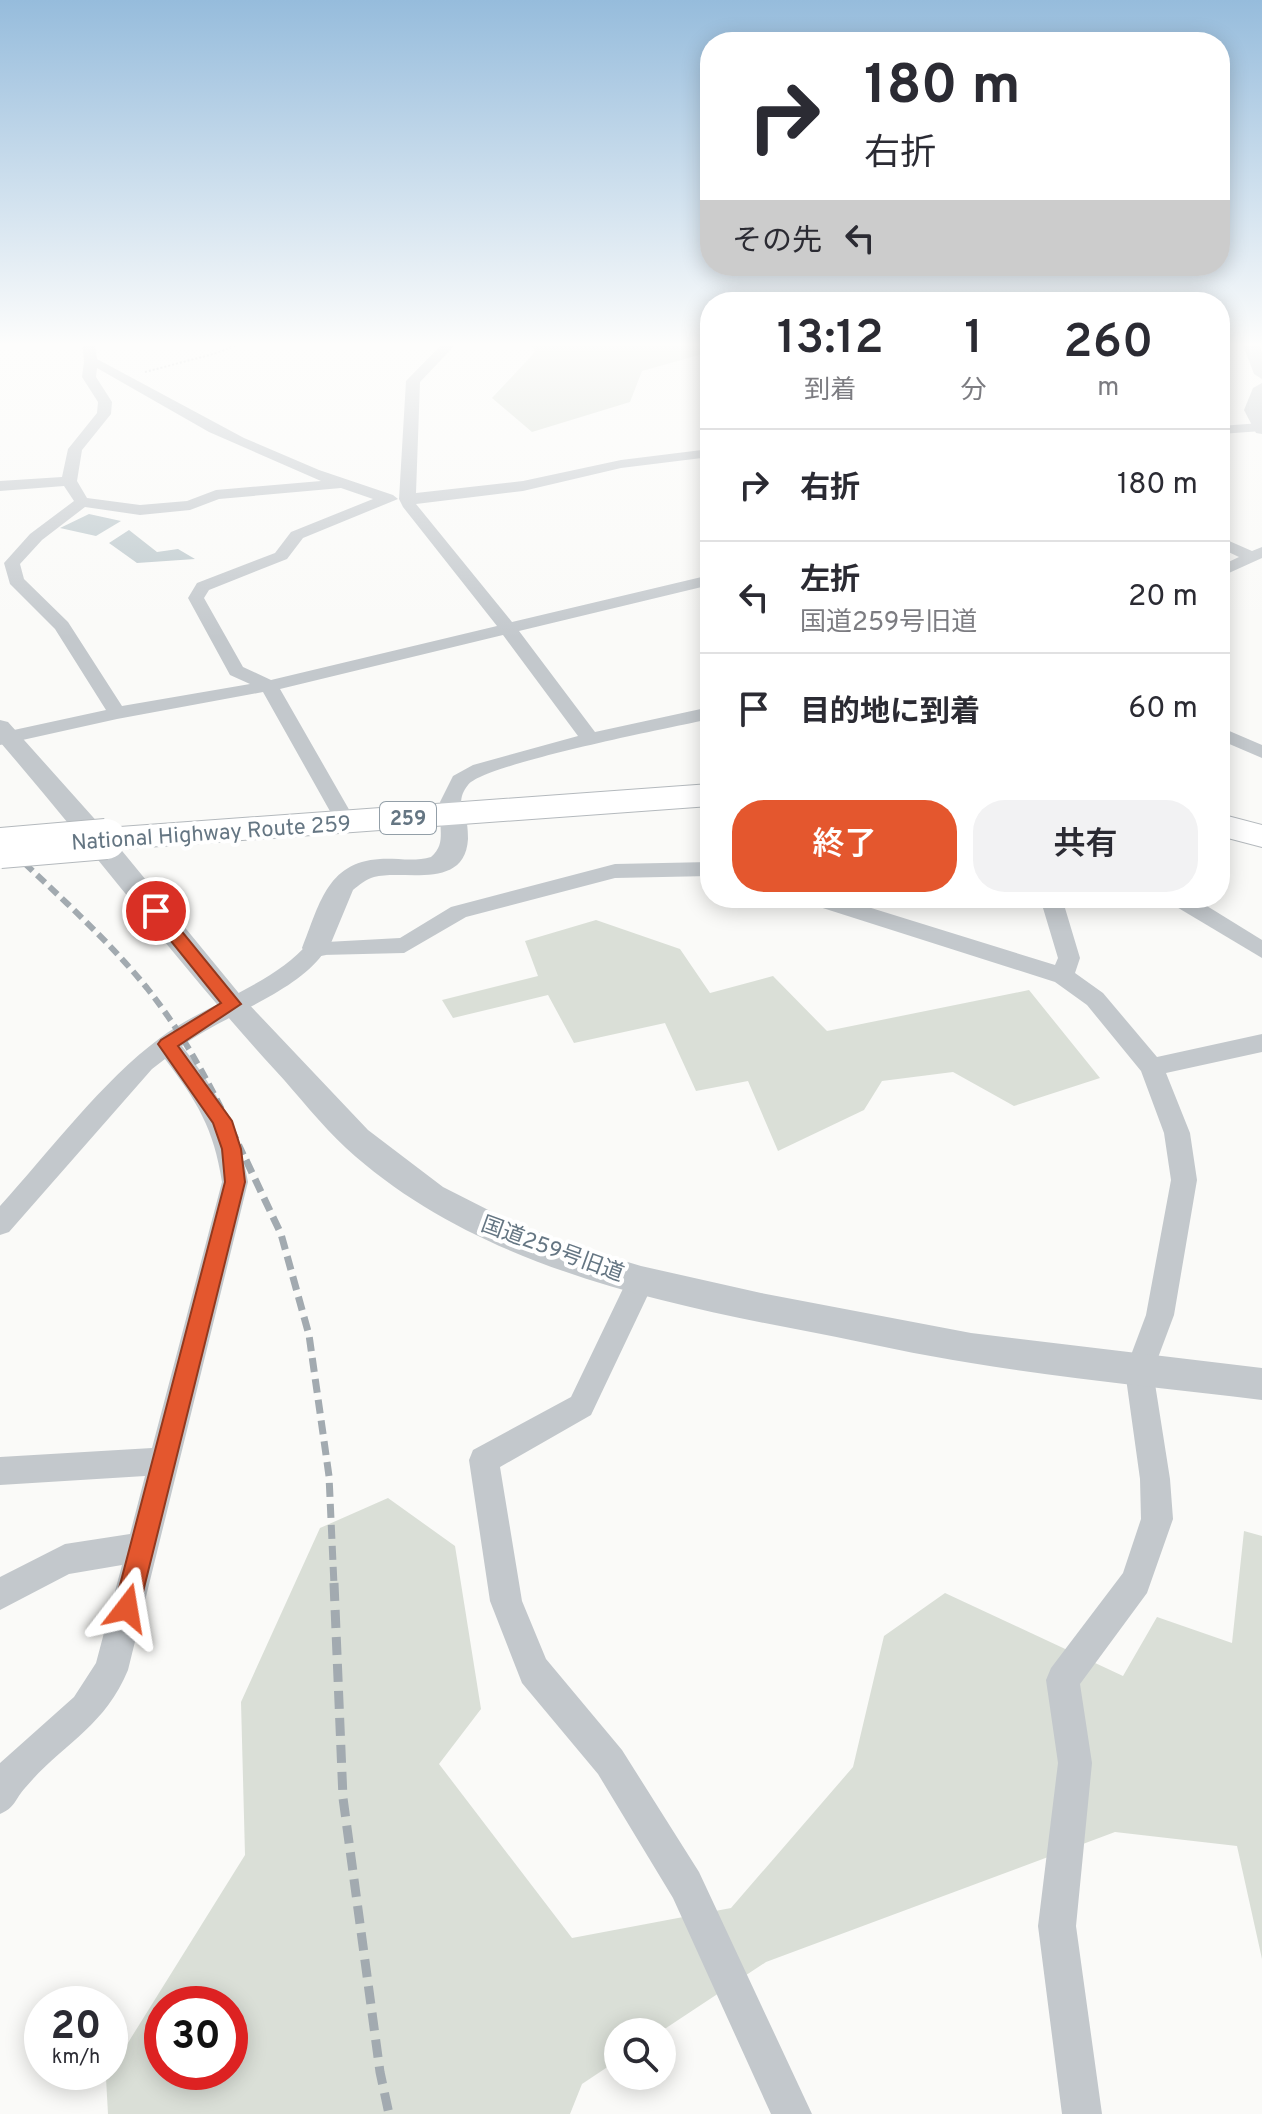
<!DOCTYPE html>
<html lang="ja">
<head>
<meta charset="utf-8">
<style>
  :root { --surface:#fff; --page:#f2f2f3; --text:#2b2b33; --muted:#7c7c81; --line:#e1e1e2; --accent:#e4572e }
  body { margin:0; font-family:Overpass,"Noto Sans JP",sans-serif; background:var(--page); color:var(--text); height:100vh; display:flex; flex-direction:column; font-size:30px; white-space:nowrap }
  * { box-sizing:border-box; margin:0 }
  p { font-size:26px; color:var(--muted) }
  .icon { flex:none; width:44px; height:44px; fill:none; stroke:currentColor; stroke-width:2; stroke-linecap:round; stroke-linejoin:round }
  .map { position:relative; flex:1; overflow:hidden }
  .drawer { position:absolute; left:700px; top:292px; width:530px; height:616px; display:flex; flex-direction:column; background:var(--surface); border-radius:32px; box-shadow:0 4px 20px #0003 }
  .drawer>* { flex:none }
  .hud { position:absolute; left:700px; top:32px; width:530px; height:244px; border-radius:32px; box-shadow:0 4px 20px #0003; background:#fff; color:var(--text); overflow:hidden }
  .buttons { position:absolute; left:604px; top:2018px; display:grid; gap:16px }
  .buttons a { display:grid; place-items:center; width:72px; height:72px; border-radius:50%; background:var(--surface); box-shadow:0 4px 20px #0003; font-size:40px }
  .speed { position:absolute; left:24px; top:1986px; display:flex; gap:16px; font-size:40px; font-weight:700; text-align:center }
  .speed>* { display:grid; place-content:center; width:104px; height:104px; border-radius:50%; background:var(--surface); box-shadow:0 4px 20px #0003; line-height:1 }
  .speed small { font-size:20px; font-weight:400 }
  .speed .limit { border:12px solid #d22; background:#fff; color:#111 }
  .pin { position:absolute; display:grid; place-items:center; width:68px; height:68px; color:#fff; margin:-34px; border:4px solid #fff; border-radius:50%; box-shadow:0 2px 8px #0007 }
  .me { position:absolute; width:88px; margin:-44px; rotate:14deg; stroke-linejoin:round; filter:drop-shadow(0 0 6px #0008) }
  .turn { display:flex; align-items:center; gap:28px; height:168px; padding:0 32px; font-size:36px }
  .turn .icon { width:104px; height:104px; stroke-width:2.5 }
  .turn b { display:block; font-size:56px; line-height:68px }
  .then { display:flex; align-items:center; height:76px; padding:0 32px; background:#0003; gap:16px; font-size:30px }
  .eta { display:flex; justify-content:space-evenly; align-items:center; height:136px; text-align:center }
  .eta b { font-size:48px; font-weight:600; line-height:56px }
  .button { display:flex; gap:16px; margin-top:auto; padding:16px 32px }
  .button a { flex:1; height:92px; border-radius:32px; background:var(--accent); color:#fff; font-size:32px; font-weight:600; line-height:92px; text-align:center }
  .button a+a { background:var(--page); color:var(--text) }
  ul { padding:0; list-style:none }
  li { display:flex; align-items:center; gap:24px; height:112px; padding:0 32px; border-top:2px solid var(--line) }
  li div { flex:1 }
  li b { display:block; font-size:30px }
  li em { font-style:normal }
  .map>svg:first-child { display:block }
  .green { fill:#dadfd7; fill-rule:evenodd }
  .water { fill:#bbc7cb }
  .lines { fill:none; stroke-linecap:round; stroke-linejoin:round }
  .trunk-casing { stroke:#b4b9bd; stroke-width:2 }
  .path { stroke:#bbbfc2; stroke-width:2; stroke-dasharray:2 2; stroke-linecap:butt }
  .minor { fill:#c3c8cc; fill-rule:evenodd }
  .tertiary { fill:#c3c8cc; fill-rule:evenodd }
  .trunk { fill:#fff; fill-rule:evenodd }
  .rail-far2 { stroke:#a2aab0; stroke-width:6; stroke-dasharray:11 6; stroke-linecap:butt }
  .rail-far1 { stroke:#a2aab0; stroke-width:7; stroke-dasharray:14 7; stroke-linecap:butt }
  .rail { stroke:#a2aab0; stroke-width:9; stroke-dasharray:18 9; stroke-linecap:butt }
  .trunk-bridge-casing { stroke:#b4b9bd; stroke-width:42; stroke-linecap:butt }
  .trunk-bridge { stroke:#fff; stroke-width:40 }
  .route { fill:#e4572e; stroke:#94391e; stroke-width:2 }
  .labels { text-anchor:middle; stroke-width:8; stroke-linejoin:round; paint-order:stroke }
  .shield { fill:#fff; stroke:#939fa8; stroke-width:2 }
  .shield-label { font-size:20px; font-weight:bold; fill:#657683 }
  .street-label { font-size:22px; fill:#657683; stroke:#fff }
</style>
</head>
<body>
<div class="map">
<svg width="1262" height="2114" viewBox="0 0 1262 2114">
  <rect width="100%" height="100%" fill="#fafaf8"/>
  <g class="green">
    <polygon points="531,342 695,342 706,353 642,371 630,402 532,432 492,398 535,352"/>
    <polygon points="596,920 680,949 710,993 773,976 827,1031 1029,990 1100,1078 1014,1106 953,1072 882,1081 864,1110 778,1151 748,1081 696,1091 665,1023 574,1043 548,995 453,1018 442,1000 538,976 525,941"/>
    <path d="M388,1498l67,48 26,163 -42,55 133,174 159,-30 122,-141 31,-131 61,-43 178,83 34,-59 75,26 12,-112 18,5v423l-25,-113 -122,-14 -349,130 -106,70h-42v28l-36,24 -12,30h-462l-2,-36 139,-223 -4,-153 79,-174zM162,2004h68v68h-68z"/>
  </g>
  <g class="water">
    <polygon points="89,514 121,521 96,536 60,528"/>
    <polygon points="129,530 157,552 178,549 195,559 137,563 109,543"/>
  </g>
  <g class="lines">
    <g class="trunk-casing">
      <g id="trunk">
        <polygon points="710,784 710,806 106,850 93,847 88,839 93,831 106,828"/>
        <polygon points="1220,814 1262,825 1262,847 1220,836"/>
      </g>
    </g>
    <polyline class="path" points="145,372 217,353 243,342"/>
    <g class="minor">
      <path d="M82,342h13l2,17 147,79 75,32 74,25 5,4 -95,39 -16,21 -78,31 -5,8 39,69 28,13 226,-54 -94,-119 -4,-8 7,-118 38,-39h14l-38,40 -4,111 107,-12 98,-21 89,-11v8l-89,11 -98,23 -107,13 96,118 198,-47v10l-191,46 76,101 115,-25v12c-36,8 -227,45 -242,66 -8,10 -8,18 -5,29l-10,6 -7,-2 -6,-16 13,-26 20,-11 105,-29 -75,-101 -223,54 71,124 2,10 -10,6 -10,-6 -2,-10 -68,-121 -146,27 -117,26v-12l106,-23 -51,-81 -45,-45 -6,-21 26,-29 44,-33 -10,-15 -64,5v-10l62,-4 6,-28 29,-36 1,-11 -16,-25 2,-16zM97,368l112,64 112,49 -105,9 -29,11 -47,4 -53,-7 -10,-17 5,-31 29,-36 1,-12 -16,-25zM341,488l32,11 -82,33 -16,21 -78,30 -9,15 42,77 20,9 -128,22 -54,-84 -44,-43 -4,-15 22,-24 43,-33 55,8 50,-5 29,-11z"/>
      <polygon points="1261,423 1262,431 1220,434 1220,426"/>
      <polygon points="1220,537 1252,551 1262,547 1262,558 1220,577 1220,566 1239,557 1220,548"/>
      <polygon points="1220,727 1262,745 1262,758 1220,740"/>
      <path d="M710,862v14l-95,2 -149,39 -62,36 -82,2c-29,39 -100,61 -140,91 33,43 57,81 66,136l-120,488c-24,58 -66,74 -103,118 -10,11 -10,20 -25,26v-51l74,-66 22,-34 26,-98 -53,9 -69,36v-33l65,-33 65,-10 15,-58 -145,9v-28l152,-9 70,-266c-8,-53 -25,-81 -57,-123l-13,10 -143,163 -9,3v-29c49,-54 102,-125 160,-168 42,-32 116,-55 148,-95l92,-5 51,-31 164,-43z"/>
      <polygon points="804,898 839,898 1055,965 1058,958 1040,898 1062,898 1080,958 1075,973 1103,993 1157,1057 1262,1034 1262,1052 1166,1073 1190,1133 1197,1180 1174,1315 1153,1371 1170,1479 1173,1519 1147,1593 1080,1684 1092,1763 1076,1926 1102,2114 1062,2114 1038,1926 1058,1763 1046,1680 1051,1668 1123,1573 1141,1519 1140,1479 1125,1371 1146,1315 1171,1180 1164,1133 1141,1071 1087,1005 1055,982 807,903"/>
      <polygon points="1167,898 1194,898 1262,940 1262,958 1170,903"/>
      <polygon points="641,1269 651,1272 655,1280 591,1415 500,1467 522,1601 546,1659 622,1750 699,1872 812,2114 771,2114 673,1898 598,1774 522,1683 490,1601 469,1460 473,1450 571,1397 631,1272"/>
    </g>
    <g class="tertiary">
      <polygon points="1242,342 1258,342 1262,352 1262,379 1254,374"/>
      <polygon points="1262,383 1262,434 1256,433 1244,410 1253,388"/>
      <path d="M0,720l8,2 101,113 133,162 126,133 75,57 67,34 61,24 70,21 120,27 210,40 291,35v32c-97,-12 -195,-21 -291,-37 -52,-8 -104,-20 -155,-30 -164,-31 -343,-69 -470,-185 -25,-23 -47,-52 -71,-78 -96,-105 -182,-220 -275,-328z"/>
      <path d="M453,806l9,2c5,8 6,21 6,31 -3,52 -65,30 -94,38 -8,2 -15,8 -21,13l-27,65 -10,2 -10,-2 -4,-7c17,-41 24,-86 78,-89 17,-1 35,3 51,-2 18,-15 4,-32 13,-49z"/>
    </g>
    <use href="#trunk" class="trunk"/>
    <path class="rail-far2" d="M0,840c50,48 103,94 147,148 42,53 72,113 100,174"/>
    <polyline class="rail-far1" points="246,1160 281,1234 309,1335 329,1476 334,1585"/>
    <polyline class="rail" points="334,1583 343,1798 380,2072 389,2114"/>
    <g class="trunk-bridge-casing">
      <polyline id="trunk-bridge" points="0,848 106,839"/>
    </g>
    <use href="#trunk-bridge" class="trunk-bridge"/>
  </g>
  <linearGradient id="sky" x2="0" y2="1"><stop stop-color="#96bcdc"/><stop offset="0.54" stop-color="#fdfdfc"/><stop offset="1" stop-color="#fdfdfc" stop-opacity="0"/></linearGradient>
  <rect width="1262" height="638" fill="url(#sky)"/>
  <polygon class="route" points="156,905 162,907 241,1004 178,1046 232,1121 241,1149 245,1182 139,1608 135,1617 127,1620 118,1617 114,1608 225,1182 222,1149 213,1123 158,1044 161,1040 221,1003 150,915 148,911"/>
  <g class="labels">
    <rect class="shield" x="380" y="802" width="56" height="32" rx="6"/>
    <g class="shield-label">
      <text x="408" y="825">259</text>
    </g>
    <g class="street-label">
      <text transform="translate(211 832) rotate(-4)" y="8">National Highway Route 259</text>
      <text transform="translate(553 1248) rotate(20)" y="8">国道259号旧道</text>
    </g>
  </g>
</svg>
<div class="buttons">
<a><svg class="icon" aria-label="search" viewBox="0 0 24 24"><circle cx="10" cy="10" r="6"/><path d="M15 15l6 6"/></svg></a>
</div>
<div class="speed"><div>20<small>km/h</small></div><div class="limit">30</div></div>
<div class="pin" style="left:156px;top:911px;background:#d93025"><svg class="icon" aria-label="arrive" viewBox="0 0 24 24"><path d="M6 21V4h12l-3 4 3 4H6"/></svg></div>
<svg class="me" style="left:127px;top:1608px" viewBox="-20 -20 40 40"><path d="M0-17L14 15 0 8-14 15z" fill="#e4572e" stroke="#fff" stroke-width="4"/></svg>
<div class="hud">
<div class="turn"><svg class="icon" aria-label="right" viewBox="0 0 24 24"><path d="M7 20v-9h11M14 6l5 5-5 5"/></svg><div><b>180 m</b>右折</div></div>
<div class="then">その先<svg class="icon" aria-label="left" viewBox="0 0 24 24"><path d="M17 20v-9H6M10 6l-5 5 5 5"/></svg></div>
</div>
<section class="drawer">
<div class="eta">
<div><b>13:12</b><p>到着</p></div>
<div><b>1</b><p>分</p></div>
<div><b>260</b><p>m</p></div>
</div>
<ul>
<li><svg class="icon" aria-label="right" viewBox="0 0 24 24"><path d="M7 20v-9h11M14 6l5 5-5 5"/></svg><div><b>右折</b></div><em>180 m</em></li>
<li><svg class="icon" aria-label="left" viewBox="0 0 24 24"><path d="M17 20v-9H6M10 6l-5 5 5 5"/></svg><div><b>左折</b><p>国道259号旧道</p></div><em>20 m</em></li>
<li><svg class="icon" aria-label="arrive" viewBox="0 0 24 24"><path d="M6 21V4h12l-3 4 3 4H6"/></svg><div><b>目的地に到着</b></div><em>60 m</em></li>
</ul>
<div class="button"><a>終了</a><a>共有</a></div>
</section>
</div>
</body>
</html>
